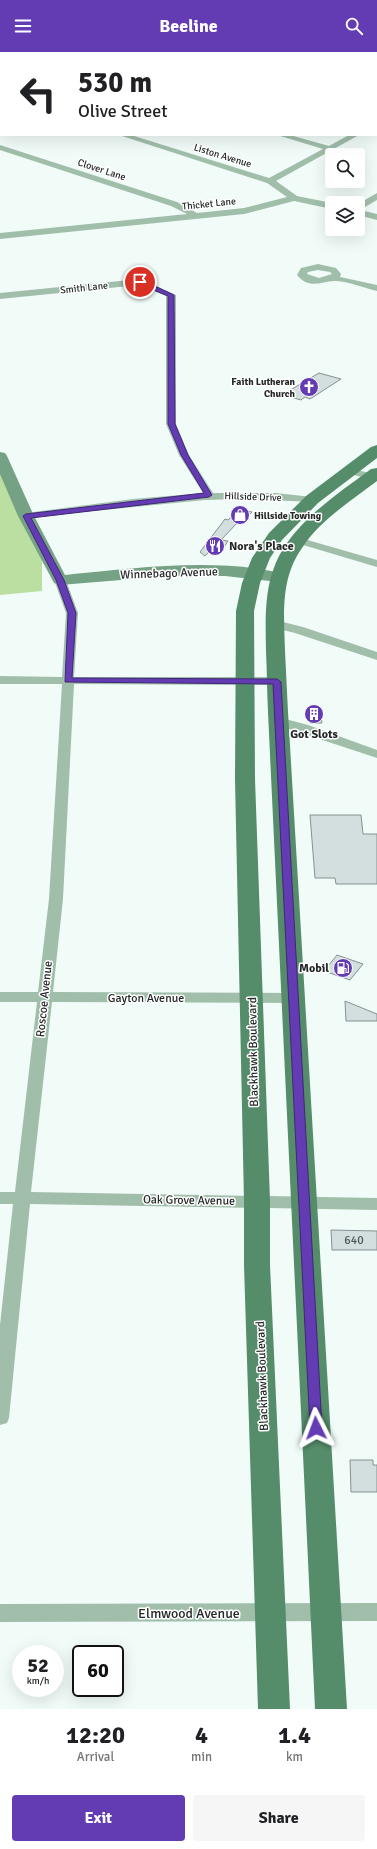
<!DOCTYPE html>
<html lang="en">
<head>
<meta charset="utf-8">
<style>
  :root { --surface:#fff; --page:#f6f6f6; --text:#202124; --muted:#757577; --accent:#633cb4 }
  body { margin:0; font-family:Signika,sans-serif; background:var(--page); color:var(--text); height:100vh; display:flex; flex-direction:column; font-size:15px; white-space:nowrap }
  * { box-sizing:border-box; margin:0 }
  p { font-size:13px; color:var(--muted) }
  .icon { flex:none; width:22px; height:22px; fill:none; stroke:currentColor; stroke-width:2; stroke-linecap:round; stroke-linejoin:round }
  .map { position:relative; height:1657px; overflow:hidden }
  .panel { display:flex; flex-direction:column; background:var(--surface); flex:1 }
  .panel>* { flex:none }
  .hud { position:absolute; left:0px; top:0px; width:377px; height:84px; box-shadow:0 4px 16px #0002; background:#fff; color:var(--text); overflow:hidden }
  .fabs { position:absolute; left:325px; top:96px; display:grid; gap:8px }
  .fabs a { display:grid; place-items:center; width:40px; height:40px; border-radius:4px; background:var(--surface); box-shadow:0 4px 16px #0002; font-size:20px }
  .speed { position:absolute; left:12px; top:1593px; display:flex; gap:8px; font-size:20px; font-weight:700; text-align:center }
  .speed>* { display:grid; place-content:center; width:52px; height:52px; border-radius:50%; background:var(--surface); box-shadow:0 4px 16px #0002; line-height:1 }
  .speed small { font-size:10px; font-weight:400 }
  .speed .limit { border:2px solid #111; border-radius:6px; background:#fff; color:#111 }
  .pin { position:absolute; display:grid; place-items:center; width:34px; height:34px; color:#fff; margin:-17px; border:2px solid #fff; border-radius:50%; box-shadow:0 1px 4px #0007 }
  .me { position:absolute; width:44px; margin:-22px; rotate:357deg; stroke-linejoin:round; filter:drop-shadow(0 0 3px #0008) }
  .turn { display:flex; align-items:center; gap:14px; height:84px; padding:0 12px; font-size:18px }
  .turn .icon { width:52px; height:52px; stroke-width:2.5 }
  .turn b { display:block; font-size:28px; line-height:34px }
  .eta { display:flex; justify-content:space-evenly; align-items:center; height:68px; text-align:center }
  .eta b { font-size:24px; font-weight:800; line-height:28px }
  .action { display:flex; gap:8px; margin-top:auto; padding:8px 12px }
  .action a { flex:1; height:46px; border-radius:4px; background:var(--accent); color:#fff; font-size:16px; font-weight:800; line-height:46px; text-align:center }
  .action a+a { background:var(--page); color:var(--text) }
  header { display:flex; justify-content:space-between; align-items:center; height:52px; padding:0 12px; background:var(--accent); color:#fff; font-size:18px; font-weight:800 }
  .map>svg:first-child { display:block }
  .green { fill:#bbdfa1 }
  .building { fill:#d3dedf; stroke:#869091 }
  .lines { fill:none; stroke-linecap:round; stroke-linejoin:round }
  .street { fill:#a1beab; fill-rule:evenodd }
  .secondary { fill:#75a185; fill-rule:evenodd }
  .primary { fill:#558c6a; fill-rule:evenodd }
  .route { fill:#633cb4; stroke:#402775 }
  .labels { text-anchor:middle; stroke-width:3; stroke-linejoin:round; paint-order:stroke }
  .far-street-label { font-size:10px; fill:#242827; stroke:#fff }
  .far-poi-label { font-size:10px; font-weight:bold; fill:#242827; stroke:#fff; text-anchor:end }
  .poi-label { font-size:12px; font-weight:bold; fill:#242827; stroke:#fff; text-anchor:start }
  .street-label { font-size:12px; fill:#242827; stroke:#fff }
  .near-number-label { font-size:12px; fill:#505655 }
  .near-street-label { font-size:14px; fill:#242827; stroke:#fff }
</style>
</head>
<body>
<header><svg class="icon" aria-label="menu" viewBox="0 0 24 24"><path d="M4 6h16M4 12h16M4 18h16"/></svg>Beeline<svg class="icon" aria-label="search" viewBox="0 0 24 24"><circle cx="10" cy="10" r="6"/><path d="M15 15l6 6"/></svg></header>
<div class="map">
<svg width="377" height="1657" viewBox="0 0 377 1657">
  <rect width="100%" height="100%" fill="#f1fcf9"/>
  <polygon class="green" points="0,415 42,505 42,539 0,543"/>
  <g class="building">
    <polygon points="319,321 341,327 310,347 305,345 301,348 287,344 291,341 287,340"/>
    <polygon points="239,457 252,460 242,470 238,470 221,488 228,489 220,501 210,499 205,504 200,500 225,467 228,468"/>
    <polygon points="308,658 320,658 322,671 310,671"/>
    <polygon points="310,763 361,763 363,782 377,782 377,832 336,832 335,826 315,826"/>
    <polygon points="337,903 363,912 350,928 324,919"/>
    <polygon points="345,949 377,962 377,969 346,969"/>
    <polygon points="331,1178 377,1179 377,1198 332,1198"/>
    <polygon points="350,1408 373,1408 373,1413 377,1413 377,1440 351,1440"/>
  </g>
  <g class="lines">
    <g class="street">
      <polygon points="0,0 4,0 5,1 1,1 0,3"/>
      <polygon points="63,0 72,0 62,1"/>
      <polygon points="136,0 147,0 148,1 137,1"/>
      <rect x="0" y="43" width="1" height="4"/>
      <polygon points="119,83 131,83 269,126 323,97 277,83 290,83 329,94 349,83 359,83 276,129 297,144 332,151 332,157 294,149 244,162 0,187 0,181 187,162 171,154 0,98 0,93 177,150 197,161 244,156 287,145 267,131"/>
      <polygon points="377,141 377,148 360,158 377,162 377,168 358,163 358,152"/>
      <path d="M318,212l18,4 5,6 -1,3 37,8v6c-13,-3 -27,-9 -41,-10 -13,-1 -26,10 -39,-6l4,-7zM318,218l12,2 2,2 -13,4 -12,-4 1,-2z"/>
      <polygon points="140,227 176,243 176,372 189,403 213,441 276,441 312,445 316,446 317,448 316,450 241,447 205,448 22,466 21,464 26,461 133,447 203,441 179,403 166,372 166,244 139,233 0,247 0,241"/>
      <polygon points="350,416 377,423 377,429 346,421 345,419"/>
      <polygon points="297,485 377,508 377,515 293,490 291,488 293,486"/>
      <polygon points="60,525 66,528 78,561 74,625 277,625 283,629 277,633 74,632 63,847 53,940 293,941 298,943 300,946 298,949 293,951 52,950 31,1140 377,1146 377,1158 30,1152 9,1366 7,1371 0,1373 0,1273 13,1152 0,1152 0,1140 15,1140 37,950 0,950 0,940 38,940 49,847 62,632 0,632 0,624 62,625 66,561 54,528"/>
      <polygon points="275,568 303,575 377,600 377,608 295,581 271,575 269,572"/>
      <polygon points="278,665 308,673 377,698 377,706 274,672 272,669"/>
      <polygon points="377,1551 377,1569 0,1570 0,1552"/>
    </g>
    <path class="secondary" d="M0,400l5,1 2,3 27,60 31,59c68,-7 153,-18 220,-1l2,3 -2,3 -6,2 -54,-6h-55l-110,9 -6,-2 -36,-67 -18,-42z"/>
    <g class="primary">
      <polygon points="377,393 377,406 318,451 282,488 270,506 260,531 254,559 255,727 270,1149 270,1213 290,1657 258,1657 244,1213 244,1149 235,727 236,559 242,531 252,506 269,481 306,444 371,395"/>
      <path d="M377,416v13c-26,20 -57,39 -75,67 -22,31 -18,67 -17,103 1,20 2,41 3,61l59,997h-32l-47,-997c-1,-20 -1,-40 -2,-61 -1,-49 -2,-86 34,-124 21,-23 47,-40 71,-58z"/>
    </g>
  </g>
  <polygon class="route" points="137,228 142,228 174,243 175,372 188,403 212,443 209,445 31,466 64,528 76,561 72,626 277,627 281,630 322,1376 320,1380 316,1381 312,1380 310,1376 273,632 65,630 68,561 56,528 23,464 26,462 204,441 181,403 168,372 168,244 137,231"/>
  <defs>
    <g id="church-disc" transform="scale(1)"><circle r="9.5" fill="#633cb4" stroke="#fff"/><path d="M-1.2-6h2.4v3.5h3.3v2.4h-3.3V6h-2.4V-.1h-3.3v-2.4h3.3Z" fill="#fff"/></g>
    <g id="shop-disc" transform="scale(1)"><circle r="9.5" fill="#633cb4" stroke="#fff"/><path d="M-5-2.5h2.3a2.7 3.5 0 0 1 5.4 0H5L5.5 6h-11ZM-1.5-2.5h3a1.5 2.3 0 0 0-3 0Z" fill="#fff"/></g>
    <g id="restaurant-disc" transform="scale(1)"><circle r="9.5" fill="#633cb4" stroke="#fff"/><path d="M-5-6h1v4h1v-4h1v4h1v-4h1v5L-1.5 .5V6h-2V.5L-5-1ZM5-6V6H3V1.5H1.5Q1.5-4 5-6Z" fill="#fff"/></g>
    <g id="building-disc" transform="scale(1)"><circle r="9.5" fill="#633cb4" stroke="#fff"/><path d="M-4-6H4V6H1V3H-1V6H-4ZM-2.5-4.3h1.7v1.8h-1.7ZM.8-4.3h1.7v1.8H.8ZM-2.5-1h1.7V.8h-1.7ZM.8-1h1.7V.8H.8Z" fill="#fff"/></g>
    <g id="fuel-disc" transform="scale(1)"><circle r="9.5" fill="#633cb4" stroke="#fff"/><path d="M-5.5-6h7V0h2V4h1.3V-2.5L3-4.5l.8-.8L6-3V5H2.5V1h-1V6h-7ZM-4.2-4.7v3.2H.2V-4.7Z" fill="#fff"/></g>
  </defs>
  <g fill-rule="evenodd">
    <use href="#church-disc" x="309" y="335"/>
    <use href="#shop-disc" x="240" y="463"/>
    <use href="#restaurant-disc" x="215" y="494"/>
    <use href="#building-disc" x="314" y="662"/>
    <use href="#fuel-disc" x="343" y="916"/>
  </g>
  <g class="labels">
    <g class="far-street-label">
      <text transform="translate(223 103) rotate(17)" y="4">Liston Avenue</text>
      <text transform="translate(102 117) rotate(18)" y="4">Clover Lane</text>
      <text transform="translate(209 151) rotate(-6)" y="4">Thicket Lane</text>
      <text transform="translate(84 235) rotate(-6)" y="4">Smith Lane</text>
      <text transform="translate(253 444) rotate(2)" y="4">Hillside Drive</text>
    </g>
    <g class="far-poi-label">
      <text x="295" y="333">Faith Lutheran<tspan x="295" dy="12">Church</tspan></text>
      <text x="254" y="467" text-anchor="start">Hillside Towing</text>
    </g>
    <g class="poi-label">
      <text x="229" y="498">Nora's Place</text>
      <text x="314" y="686" text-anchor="middle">Got Slots</text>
      <text x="329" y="920" text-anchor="end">Mobil</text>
    </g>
    <g class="street-label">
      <text transform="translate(169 521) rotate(-2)" y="4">Winnebago Avenue</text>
      <text x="146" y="950">Gayton Avenue</text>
      <text transform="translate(44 947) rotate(-84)" y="4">Roscoe Avenue</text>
      <text transform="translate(253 1000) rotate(-91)" y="4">Blackhawk Boulevard</text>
      <text transform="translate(189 1148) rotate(1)" y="4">Oak Grove Avenue</text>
      <text transform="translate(262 1324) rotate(-92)" y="4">Blackhawk Boulevard</text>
    </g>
    <g class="near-number-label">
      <text x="354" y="1192">640</text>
    </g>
    <g class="near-street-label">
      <text x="189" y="1566">Elmwood Avenue</text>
    </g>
  </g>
</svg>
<div class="fabs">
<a><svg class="icon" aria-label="search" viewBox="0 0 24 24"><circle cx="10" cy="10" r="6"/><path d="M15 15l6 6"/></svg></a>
<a><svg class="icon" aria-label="layers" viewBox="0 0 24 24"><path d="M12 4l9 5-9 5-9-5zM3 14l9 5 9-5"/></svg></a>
</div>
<div class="speed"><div>52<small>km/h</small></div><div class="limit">60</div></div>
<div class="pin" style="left:140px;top:230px;background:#d93025"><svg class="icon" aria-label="arrive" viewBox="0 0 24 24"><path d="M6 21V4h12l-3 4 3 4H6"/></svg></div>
<svg class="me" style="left:316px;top:1376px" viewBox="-20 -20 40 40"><path d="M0-17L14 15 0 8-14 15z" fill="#633cb4" stroke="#fff" stroke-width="4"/></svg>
<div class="hud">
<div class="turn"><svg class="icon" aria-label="left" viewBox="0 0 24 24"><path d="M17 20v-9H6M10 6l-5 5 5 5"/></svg><div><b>530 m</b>Olive Street</div></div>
</div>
</div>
<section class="panel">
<div class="eta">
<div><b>12:20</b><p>Arrival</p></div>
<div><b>4</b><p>min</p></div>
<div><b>1.4</b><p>km</p></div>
</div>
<div class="action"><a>Exit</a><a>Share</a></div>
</section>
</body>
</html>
